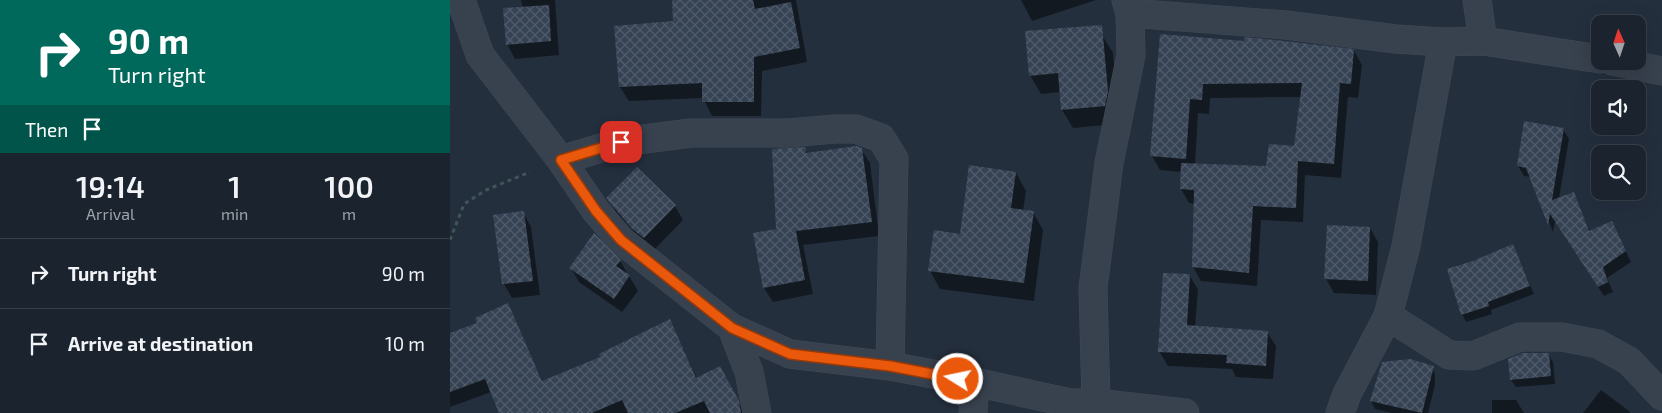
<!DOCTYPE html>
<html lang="en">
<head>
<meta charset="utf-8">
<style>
  :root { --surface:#1b232e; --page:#282f3a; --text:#f1f3f6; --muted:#a0a4aa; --line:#39404a }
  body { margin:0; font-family:"Exo 2",sans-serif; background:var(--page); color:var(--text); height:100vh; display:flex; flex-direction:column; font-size:19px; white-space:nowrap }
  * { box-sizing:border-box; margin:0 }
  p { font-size:16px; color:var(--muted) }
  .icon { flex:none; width:28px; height:28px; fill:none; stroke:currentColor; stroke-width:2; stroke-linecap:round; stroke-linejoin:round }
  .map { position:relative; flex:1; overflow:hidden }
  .drawer { display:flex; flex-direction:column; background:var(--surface); width:450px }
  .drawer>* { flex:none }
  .hud { background:#00695c; color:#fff; overflow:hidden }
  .needle { width:32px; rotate:357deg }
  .fabs { position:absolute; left:1141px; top:15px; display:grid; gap:10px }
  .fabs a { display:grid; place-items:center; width:55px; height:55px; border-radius:10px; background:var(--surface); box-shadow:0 5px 20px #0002,0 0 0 1px var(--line); font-size:25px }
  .pin { position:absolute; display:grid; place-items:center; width:42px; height:42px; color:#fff; margin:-21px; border-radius:10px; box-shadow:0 2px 8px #0006 }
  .me { position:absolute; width:55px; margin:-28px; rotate:280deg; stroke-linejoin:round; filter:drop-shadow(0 0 4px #0008) }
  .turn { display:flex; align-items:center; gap:18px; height:105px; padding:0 25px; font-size:22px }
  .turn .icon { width:65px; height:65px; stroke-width:2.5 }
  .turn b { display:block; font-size:35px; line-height:42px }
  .then { display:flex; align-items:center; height:48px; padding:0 25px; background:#0003; gap:10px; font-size:19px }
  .eta { display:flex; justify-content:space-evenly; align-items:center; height:85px; text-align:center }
  .eta b { font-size:30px; font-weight:600; line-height:35px }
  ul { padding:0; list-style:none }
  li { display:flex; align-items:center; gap:15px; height:70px; padding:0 25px; border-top:1px solid var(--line) }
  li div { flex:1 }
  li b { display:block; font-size:19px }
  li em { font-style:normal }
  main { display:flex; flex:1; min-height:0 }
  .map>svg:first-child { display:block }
  .shadow { fill:#0007; fill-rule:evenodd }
  .building { fill:url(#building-cross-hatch) }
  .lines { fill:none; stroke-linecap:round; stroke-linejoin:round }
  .street-casing { stroke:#414a57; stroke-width:29 }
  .path { stroke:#3f5557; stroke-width:3; stroke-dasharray:4 4; stroke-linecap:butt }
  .street { stroke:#38414e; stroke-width:28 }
  .route-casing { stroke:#983908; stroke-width:12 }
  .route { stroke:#ea580c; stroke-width:9 }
</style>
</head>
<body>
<main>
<section class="drawer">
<div class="hud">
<div class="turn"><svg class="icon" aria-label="right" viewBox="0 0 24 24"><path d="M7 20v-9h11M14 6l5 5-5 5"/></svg><div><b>90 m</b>Turn right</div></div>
<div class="then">Then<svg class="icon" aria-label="arrive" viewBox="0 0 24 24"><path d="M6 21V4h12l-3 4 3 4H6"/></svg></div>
</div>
<div class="eta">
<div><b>19:14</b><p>Arrival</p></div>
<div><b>1</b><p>min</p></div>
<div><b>100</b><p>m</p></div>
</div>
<ul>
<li><svg class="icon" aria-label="right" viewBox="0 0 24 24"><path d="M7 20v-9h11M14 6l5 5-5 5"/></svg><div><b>Turn right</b></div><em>90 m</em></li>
<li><svg class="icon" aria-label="arrive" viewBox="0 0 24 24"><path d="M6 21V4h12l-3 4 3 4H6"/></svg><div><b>Arrive at destination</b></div><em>10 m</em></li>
</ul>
</section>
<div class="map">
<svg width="1212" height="413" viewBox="0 0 1212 413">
  <defs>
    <pattern id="building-cross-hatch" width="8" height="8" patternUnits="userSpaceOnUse" patternTransform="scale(1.25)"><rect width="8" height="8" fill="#364354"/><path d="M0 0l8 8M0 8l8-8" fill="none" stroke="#515c6b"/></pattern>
  </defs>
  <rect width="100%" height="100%" fill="#242f3e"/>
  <g class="shadow">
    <polygon points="71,0 105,0 109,55 65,59 57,44 73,8"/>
    <polygon points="222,0 346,0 357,62 312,71 311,116 262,116 253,98 179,101 170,87 224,22"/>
    <polygon points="571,0 646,0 582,21"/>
    <polygon points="652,35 663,53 668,110 665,124 623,128 612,110 611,92 591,94 580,75"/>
    <path d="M711,35l193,16 8,14 -4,33 -10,-1 -7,81 -36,-3 -2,47 -42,-2 -4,66 -56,-5 -8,-14 2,-63 -6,-1 -8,-14 1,-17 -22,-2 -8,-14zM852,97l-7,51 -28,20 -72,-3 3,-52 11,1 1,-16z"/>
    <polygon points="1113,129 1119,139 1109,198 1123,193 1140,232 1162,223 1181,262 1157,278 1163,292 1154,296 1105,221 1103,232 1081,177 1074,176 1068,166"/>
    <polygon points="355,148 358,154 411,149 420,163 429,236 353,245 363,294 323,302 314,288 327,230"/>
    <polygon points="566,173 576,191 573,211 583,212 593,230 584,301 490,289 480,271"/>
    <polygon points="158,198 225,206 233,220 202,252 192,243 166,212"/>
    <polygon points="73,212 81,227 90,295 62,298 54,284 45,216"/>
    <polygon points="920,228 928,242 926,295 884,293 876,279"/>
    <polygon points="144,235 170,261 188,291 172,312 129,282 121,268"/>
    <polygon points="1062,245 1084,294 1041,310 1042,314 1016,322 1012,314 1024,262"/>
    <polygon points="739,275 748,289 745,327 817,332 826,346 823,379 786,377 782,369 718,366 709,351"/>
    <polygon points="57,305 93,382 152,358 220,320 247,379 277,380 294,413 50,413 41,392 0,407 0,334 29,323"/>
    <polygon points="1098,354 1103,362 1105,384 1066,387 1061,380"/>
    <polygon points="981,366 985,374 985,385 978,413 942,413 925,409 921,401"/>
    <polygon points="1151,390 1179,411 1180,413 1133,413"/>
    <polygon points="1042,400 1066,400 1074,413 1042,413"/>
  </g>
  <g class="building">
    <polygon points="222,0 303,0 305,9 341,2 350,48 304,57 304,102 252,102 252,83 169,87 164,26 223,21"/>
    <polygon points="99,5 101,41 56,45 53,8"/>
    <polygon points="652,25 658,91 655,106 611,110 608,73 579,76 575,31"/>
    <polygon points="710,34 794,41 794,37 834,41 904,49 901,84 890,83 884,164 848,161 846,208 803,206 799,273 742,267 744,190 730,189 731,163 816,166 819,144 844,146 852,83 753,84 752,100 740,99 736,159 700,156"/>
    <polygon points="1074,121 1114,128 1102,200 1124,192 1139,231 1162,221 1176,251 1153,267 1158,282 1148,287 1100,214 1098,225 1076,168 1067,166"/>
    <polygon points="407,146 412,148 422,222 346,231 355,280 313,288 303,233 326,229 322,149 356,147 356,153"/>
    <polygon points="519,165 566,172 561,208 584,211 574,283 478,271 484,230 510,234"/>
    <polygon points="187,167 226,205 194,238 182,229 156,198"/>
    <polygon points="74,211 83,281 52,284 43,215"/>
    <polygon points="877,225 920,227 918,281 874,279"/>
    <polygon points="144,233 171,260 166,266 180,275 164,299 119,268"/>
    <polygon points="1063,244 1080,286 1038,302 1039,306 1011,315 997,269 1023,261"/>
    <polygon points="713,273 740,274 737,325 818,331 816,366 776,363 777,355 708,352"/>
    <polygon points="58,303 92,381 150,357 149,354 220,319 246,378 270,366 289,401 291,413 260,413 254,401 225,413 178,413 172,400 142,413 49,413 35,379 0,392 0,333 27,323 25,318"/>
    <polygon points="1073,353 1099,353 1101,376 1060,380 1058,359"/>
    <polygon points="960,359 984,366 972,413 920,401 932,362"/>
  </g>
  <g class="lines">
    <g class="street-casing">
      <g id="street">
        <polyline points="11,0 30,55 111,160 146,211 171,240 282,328 340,354 440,366 525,382 620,403 646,403 735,413"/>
        <polyline points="1027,0 1033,41"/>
        <polyline points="680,13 836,25 946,39 993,42 1033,41 1150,59"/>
        <polyline points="1163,61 1212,71"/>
        <polyline points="111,160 171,142 241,133 339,133 385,129 406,129 431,138 444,159 440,366"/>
        <polyline points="938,316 999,355 1023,356 1070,337 1112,337 1148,344 1179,361 1212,396"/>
        <polyline points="282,328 299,372 307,413"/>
        <polyline points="646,403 643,288 659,163 681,55 680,13 676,0"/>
        <polyline points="523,413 525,382"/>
        <polyline points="890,413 897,394 938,316 956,246 993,42"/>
      </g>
    </g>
    <polyline class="path" points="0,240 14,204 36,190 80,172"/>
    <use href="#street" class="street"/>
  </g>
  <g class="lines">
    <g class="route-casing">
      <polyline id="route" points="171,142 111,160 146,211 171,240 282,328 340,354 440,366 508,379"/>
    </g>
    <use href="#route" class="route"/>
  </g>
</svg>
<div class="fabs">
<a><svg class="needle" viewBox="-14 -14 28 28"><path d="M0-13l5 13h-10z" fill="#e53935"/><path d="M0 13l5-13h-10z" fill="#a0a4aa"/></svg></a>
<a><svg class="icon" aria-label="sound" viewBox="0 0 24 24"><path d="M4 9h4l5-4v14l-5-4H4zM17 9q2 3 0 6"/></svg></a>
<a><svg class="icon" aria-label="search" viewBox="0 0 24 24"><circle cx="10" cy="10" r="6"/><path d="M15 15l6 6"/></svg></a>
</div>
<div class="pin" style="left:171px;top:142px;background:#d93025"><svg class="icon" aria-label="arrive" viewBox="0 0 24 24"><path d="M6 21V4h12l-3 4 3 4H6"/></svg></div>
<svg class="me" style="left:508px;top:379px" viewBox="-20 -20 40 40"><circle r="17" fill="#ea580c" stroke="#fff" stroke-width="3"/><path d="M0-11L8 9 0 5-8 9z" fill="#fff"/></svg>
</div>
</main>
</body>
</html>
